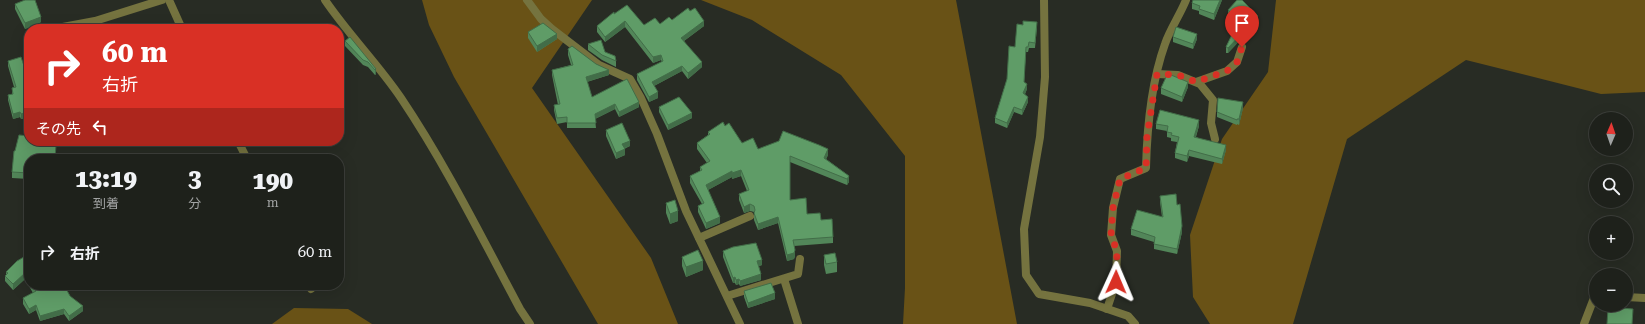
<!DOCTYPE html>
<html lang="ja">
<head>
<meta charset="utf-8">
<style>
  :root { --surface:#1e211b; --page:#2b2e28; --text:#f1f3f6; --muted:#a1a3a3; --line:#3c3e3a }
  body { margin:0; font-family:"Roboto Serif","Noto Sans JP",serif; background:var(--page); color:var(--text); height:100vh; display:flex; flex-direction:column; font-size:15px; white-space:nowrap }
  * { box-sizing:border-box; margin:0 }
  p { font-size:13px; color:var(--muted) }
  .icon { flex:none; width:22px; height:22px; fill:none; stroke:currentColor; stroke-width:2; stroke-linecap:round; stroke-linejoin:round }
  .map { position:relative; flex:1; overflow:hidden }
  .panel { position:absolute; left:24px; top:154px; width:320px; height:136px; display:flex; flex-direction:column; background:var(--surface); border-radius:16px; box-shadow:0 4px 16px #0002,0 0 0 1px var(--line) }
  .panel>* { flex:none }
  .banner { position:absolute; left:24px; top:24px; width:320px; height:122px; border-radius:16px; box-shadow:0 4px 16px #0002,0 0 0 1px var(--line); background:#d93025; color:#fff; overflow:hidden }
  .needle { width:26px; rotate:2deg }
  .tools { position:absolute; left:1589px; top:112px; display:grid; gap:8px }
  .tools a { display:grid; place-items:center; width:44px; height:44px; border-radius:50%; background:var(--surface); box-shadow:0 4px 16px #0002,0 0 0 1px var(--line); font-size:20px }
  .pin { position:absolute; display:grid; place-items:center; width:34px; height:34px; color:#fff; margin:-41px -17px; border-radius:50% 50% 50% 0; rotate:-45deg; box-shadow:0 0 4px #0007 }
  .pin .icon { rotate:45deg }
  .me { position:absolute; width:44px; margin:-22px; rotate:1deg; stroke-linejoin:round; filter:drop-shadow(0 0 3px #0008) }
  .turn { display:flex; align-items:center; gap:14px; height:84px; padding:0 12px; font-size:18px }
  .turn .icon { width:52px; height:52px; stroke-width:2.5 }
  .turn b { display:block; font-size:28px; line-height:34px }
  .then { display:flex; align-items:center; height:38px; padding:0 12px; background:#0003; gap:8px; font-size:15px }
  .eta { display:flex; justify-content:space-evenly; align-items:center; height:68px; text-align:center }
  .eta b { font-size:24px; font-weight:800; line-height:28px }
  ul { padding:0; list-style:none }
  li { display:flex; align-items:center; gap:12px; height:60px; padding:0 12px }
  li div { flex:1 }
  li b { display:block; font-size:15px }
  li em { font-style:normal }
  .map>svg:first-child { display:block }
  .forest { fill:#695216 }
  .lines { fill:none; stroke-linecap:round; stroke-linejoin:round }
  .street { stroke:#75733f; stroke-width:8 }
  .wall { fill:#528659 }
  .shaded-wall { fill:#426d48 }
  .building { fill:#5f9c67; stroke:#426d48 }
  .route { stroke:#d93025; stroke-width:7; stroke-dasharray:0 12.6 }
</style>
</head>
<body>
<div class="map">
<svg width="1645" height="324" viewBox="0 0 1645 324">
  <rect width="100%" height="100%" fill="#282c24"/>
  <g class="forest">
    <polygon points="422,0 592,0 532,88 651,258 678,324 598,324 454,77 429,25"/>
    <polygon points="701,0 956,0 1017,324 903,324 905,288 905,156 841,75 752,20"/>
    <polygon points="1276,0 1645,0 1645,92 1601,94 1466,60 1347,139 1293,324 1210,324 1193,297 1190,235 1222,139 1268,72"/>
    <polygon points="294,308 348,309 372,324 272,324"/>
  </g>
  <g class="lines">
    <g class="street">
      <polyline points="169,0 182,29"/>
      <path d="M325,0c23,34 53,64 76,98 45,67 81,140 119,211l10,15"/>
      <polyline points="527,0 541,19 552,29 599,65 630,79 641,98 657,134 686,211 740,324"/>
      <polyline points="1044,0 1045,77 1040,137 1024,229 1026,275 1039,294 1090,303 1128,316 1135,324"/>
      <polyline points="52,29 95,21 162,0"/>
      <polyline points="1157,74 1178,75 1200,84 1213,100 1211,123 1215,139"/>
      <polyline points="1196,82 1227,71 1237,62 1242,47"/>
      <polyline points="238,141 247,159"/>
      <polyline points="699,238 750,216"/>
      <polyline points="784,279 798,324"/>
      <polyline points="309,285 311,289"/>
      <polyline points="727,296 798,274 800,259"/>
      <polyline points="1626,297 1645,298"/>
      <path d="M1107,309l9,-27 1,-31 -6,-16 2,-27 7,-29 26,-11c1,-41 5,-85 19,-124 5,-15 15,-29 21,-44"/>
      <polyline points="1584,324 1594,298 1596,298"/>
    </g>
  </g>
  <g class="wall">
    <polygon points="1222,0 1214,20 1199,14 1199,11 1192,9 1192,3"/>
    <polygon points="15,4 41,22 25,29 15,9"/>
    <polygon points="1228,10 1258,21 1228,53 1226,53 1226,47 1237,24 1228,15"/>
    <polygon points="614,14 644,25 660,24 672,20 704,26 684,41 702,67 688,79 682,71 654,86 658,98 649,102 637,80 637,74 662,62 661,60 653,63 625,27 605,42 597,32 597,26"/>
    <polygon points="1037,27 1035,48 1029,48 1028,52 1026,52 1024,82 1027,89 1025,94 1028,102 1022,115 1014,112 1007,128 995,123 995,118 1007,79 1015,47"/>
    <polygon points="528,32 557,39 537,52 528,38"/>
    <polygon points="1173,37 1197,39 1193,49 1173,42"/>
    <polygon points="345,41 376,69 376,74 375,75 368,67 363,65 345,46"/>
    <polygon points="588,44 616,61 616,67 602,60 588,50"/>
    <polygon points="568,49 609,75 587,82 592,97 639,107 619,117 615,109 595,119 596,128 567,128 567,122 557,124 554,110 554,105 558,105 552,75 552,70 571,65 568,55"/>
    <polygon points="8,61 29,81 29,117 21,119 20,117 13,119 8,100 8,95 12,94 12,88 14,87 8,66"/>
    <polygon points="1188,87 1182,102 1161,94 1161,88"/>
    <polygon points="659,107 692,118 668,130 659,112"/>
    <polygon points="1243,108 1239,125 1237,124 1237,125 1217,117 1217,112"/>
    <polygon points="1156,124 1199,126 1196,137 1226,150 1222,164 1189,156 1187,162 1175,158 1175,153 1177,142 1171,141 1171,138 1167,137 1167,131 1156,129"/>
    <polygon points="725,126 742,143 758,149 828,155 826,159 849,176 849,182 847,185 790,162 790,200 807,214 821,220 833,237 833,243 794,246 795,256 794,259 787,261 778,223 758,230 754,220 754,212 750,211 744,213 739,200 739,194 747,191 741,176 732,179 732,177 708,190 720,223 706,229 698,212 698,206 702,204 690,183 690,176 700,171 700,167 707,163 697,149 697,143 708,135 708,132"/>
    <polygon points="606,130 630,146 624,149 625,155 616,159 606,136"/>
    <polygon points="35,141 35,144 56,151 29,159 29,179 12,178 12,172 15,151"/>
    <polygon points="1160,196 1177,205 1182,232 1177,254 1154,249 1154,242 1131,235 1131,229 1162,217 1160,202"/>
    <polygon points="666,203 678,221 670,224 666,213"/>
    <polygon points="723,251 762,265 759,266 761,280 740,286 739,284 736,285 735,283 733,283 723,257"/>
    <polygon points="29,254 29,285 64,285 70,296 83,311 69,321 64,314 40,321 36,310 29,314 23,304 23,298 33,293 25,279 13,290 5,281 5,276 6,275 6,272"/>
    <polygon points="824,255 837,262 837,272 826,274 824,265"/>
    <polygon points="682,257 703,270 686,277 682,266"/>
    <polygon points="744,291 775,299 748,308 744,297"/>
  </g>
  <g class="shaded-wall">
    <polygon points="1220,0 1222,0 1214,20 1214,14"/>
    <polygon points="1258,16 1258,21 1228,53 1228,48"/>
    <polygon points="41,17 41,22 25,29 25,23"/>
    <polygon points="625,21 625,27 605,42 605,37"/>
    <polygon points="704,21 704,26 681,43 681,38"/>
    <polygon points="557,34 557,39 537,52 537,46"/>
    <polygon points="1197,34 1197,39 1193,49 1193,44"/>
    <polygon points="661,55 661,60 653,63 653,57"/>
    <polygon points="702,62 702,67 688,79 688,73"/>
    <polygon points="682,66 682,71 652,87 652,82"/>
    <polygon points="376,69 376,74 375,75 375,70"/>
    <polygon points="609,70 609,75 586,82 586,77"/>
    <polygon points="1188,82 1188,87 1182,102 1182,97"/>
    <polygon points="1027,84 1027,89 1023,99 1023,93"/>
    <polygon points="658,92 658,98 649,102 649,97"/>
    <polygon points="1028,97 1028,102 1022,115 1022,110"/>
    <polygon points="639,102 639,107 619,117 619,112"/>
    <polygon points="1243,102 1243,108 1239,125 1239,119"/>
    <polygon points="615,104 615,109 595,119 595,114"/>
    <polygon points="1014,107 1014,112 1007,128 1007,123"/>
    <polygon points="29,111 29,117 21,119 21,114"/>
    <polygon points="20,112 20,117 13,119 13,114"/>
    <polygon points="692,113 692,118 668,130 668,125"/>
    <polygon points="1199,120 1199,126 1194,142 1194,137"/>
    <polygon points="630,141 630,146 622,149 622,144"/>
    <polygon points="1226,145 1226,150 1222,164 1222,159"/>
    <polygon points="625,149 625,155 616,159 616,153"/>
    <polygon points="828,149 828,155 824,164 824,158"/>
    <polygon points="1189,150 1189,156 1187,162 1187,156"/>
    <polygon points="741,170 741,176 732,179 732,173"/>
    <polygon points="732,171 732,177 706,191 706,185"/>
    <polygon points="849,176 849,182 847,185 847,179"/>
    <polygon points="750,204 750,211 744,213 744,207"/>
    <polygon points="678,211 678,221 670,224 670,214"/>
    <polygon points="720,217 720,223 706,229 706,223"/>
    <polygon points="778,217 778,223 758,230 758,224"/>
    <polygon points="1182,226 1182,232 1177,254 1177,249"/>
    <polygon points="795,250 795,256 794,259 787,261 787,255"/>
    <polygon points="762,260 762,265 757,267 757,261"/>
    <polygon points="703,261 703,270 686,277 686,267"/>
    <polygon points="25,273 25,279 13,290 13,284"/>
    <polygon points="761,274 761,280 740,286 740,281"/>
    <polygon points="735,277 735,283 733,283 733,278"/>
    <polygon points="739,279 739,284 736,285 736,280"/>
    <polygon points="775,293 775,299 748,308 748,303"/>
    <polygon points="36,305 36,310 29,314 29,309"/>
    <polygon points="83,306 83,311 69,321 69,316"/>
    <polygon points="64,309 64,314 40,321 40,316"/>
  </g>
  <g class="building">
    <polygon points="25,0 35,0 41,17 25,23 15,4"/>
    <polygon points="1193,0 1220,0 1214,14 1199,9 1200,6 1192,3"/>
    <polygon points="1237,0 1242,0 1258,16 1228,48 1226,47 1239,20 1228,10"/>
    <polygon points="627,5 644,25 655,18 660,24 669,17 672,20 688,8 690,11 695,8 704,21 681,38 702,62 688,73 682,66 652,82 658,92 649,97 637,74 663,61 661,55 653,57 625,21 605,37 597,26 614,12 614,14"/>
    <polygon points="1023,21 1037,22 1035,43 1029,42 1028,47 1026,47 1024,82 1027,84 1023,93 1028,97 1022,110 1014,107 1007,123 995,118 1007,79 1009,46 1015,47 1017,24 1023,25"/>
    <polygon points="543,23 557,34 537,46 528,32"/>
    <polygon points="1176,27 1197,34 1193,44 1173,37"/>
    <polygon points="350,37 376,69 375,70 368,62 363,60 345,41"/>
    <polygon points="601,40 605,52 615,56 616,61 602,55 588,44"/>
    <polygon points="572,46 596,64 609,70 586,77 592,97 627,79 639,102 619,112 615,104 595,114 596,123 567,123 567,117 557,118 554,105 560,104 552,70 573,65 568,49"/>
    <polygon points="21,57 29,81 29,111 21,114 20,112 13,114 8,95 13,94 12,88 16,87 8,61"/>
    <polygon points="1167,75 1171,75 1188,82 1182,97 1161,88"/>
    <polygon points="679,97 692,113 668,125 659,107"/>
    <polygon points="1218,98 1243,102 1239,119 1237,119 1237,120 1217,112"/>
    <polygon points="1160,110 1199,120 1194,137 1226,145 1222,159 1189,150 1187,156 1175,153 1179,137 1171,135 1172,133 1167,132 1168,126 1156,124"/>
    <polygon points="723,122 725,126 729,123 742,143 753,138 758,149 779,141 783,131 819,145 828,149 824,158 849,176 847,179 790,156 790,200 806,198 807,214 820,213 821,220 832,219 833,237 793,240 795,250 794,253 787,255 778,217 758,224 754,213 755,210 754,206 750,204 744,207 739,194 749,190 741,170 732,173 732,171 706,185 720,217 706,223 698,206 704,203 690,176 702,170 700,167 710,161 697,143 710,134 708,132"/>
    <polygon points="622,123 630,141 622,144 625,149 616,153 606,130"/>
    <polygon points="19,135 29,136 29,141 35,141 34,144 56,145 55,159 29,159 29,173 12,172 14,151 15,151"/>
    <polygon points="1176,194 1177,205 1180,204 1182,226 1177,249 1154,244 1155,237 1131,229 1137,210 1163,217 1160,196"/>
    <polygon points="675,200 678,211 670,214 666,203"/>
    <polygon points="756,243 762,260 757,261 761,274 740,281 739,279 736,280 735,277 733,278 723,251 733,247"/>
    <polygon points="698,250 703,261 686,267 682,257"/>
    <polygon points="835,253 837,262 826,264 824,255"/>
    <polygon points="29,254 29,280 25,273 13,284 5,276 8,273 6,272 17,261"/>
    <polygon points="771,283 775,293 748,303 744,291"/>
    <polygon points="32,285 64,285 70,296 83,306 69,316 64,309 40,316 36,305 29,309 23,298 36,291"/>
    <polygon points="1611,307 1633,309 1632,324 1607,324 1608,308 1611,309"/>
  </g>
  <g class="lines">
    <polyline class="route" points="1116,282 1117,251 1111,235 1113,208 1120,179 1146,168 1147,136 1157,74 1178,75 1196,82 1227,71 1237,62 1242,47"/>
  </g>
</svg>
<div class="tools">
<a><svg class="needle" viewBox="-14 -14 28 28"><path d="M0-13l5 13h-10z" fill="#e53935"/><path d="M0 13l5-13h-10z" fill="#a1a3a3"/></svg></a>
<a><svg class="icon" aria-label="search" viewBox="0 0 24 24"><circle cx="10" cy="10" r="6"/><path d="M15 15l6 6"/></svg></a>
<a>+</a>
<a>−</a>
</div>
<div class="pin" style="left:1242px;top:47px;background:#d93025"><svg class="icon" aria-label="arrive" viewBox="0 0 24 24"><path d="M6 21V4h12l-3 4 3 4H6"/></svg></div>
<svg class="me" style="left:1116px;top:282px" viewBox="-20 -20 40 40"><path d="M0-17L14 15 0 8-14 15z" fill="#d93025" stroke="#fff" stroke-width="4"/></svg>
<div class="banner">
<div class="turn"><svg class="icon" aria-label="right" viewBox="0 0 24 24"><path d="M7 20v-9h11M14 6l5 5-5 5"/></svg><div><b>60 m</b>右折</div></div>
<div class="then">その先<svg class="icon" aria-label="left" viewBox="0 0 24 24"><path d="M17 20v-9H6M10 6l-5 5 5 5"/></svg></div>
</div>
<section class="panel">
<div class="eta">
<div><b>13:19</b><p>到着</p></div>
<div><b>3</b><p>分</p></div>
<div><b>190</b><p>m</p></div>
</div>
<ul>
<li><svg class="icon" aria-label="right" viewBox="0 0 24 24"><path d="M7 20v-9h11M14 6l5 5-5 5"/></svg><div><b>右折</b></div><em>60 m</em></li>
</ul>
</section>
</div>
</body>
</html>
